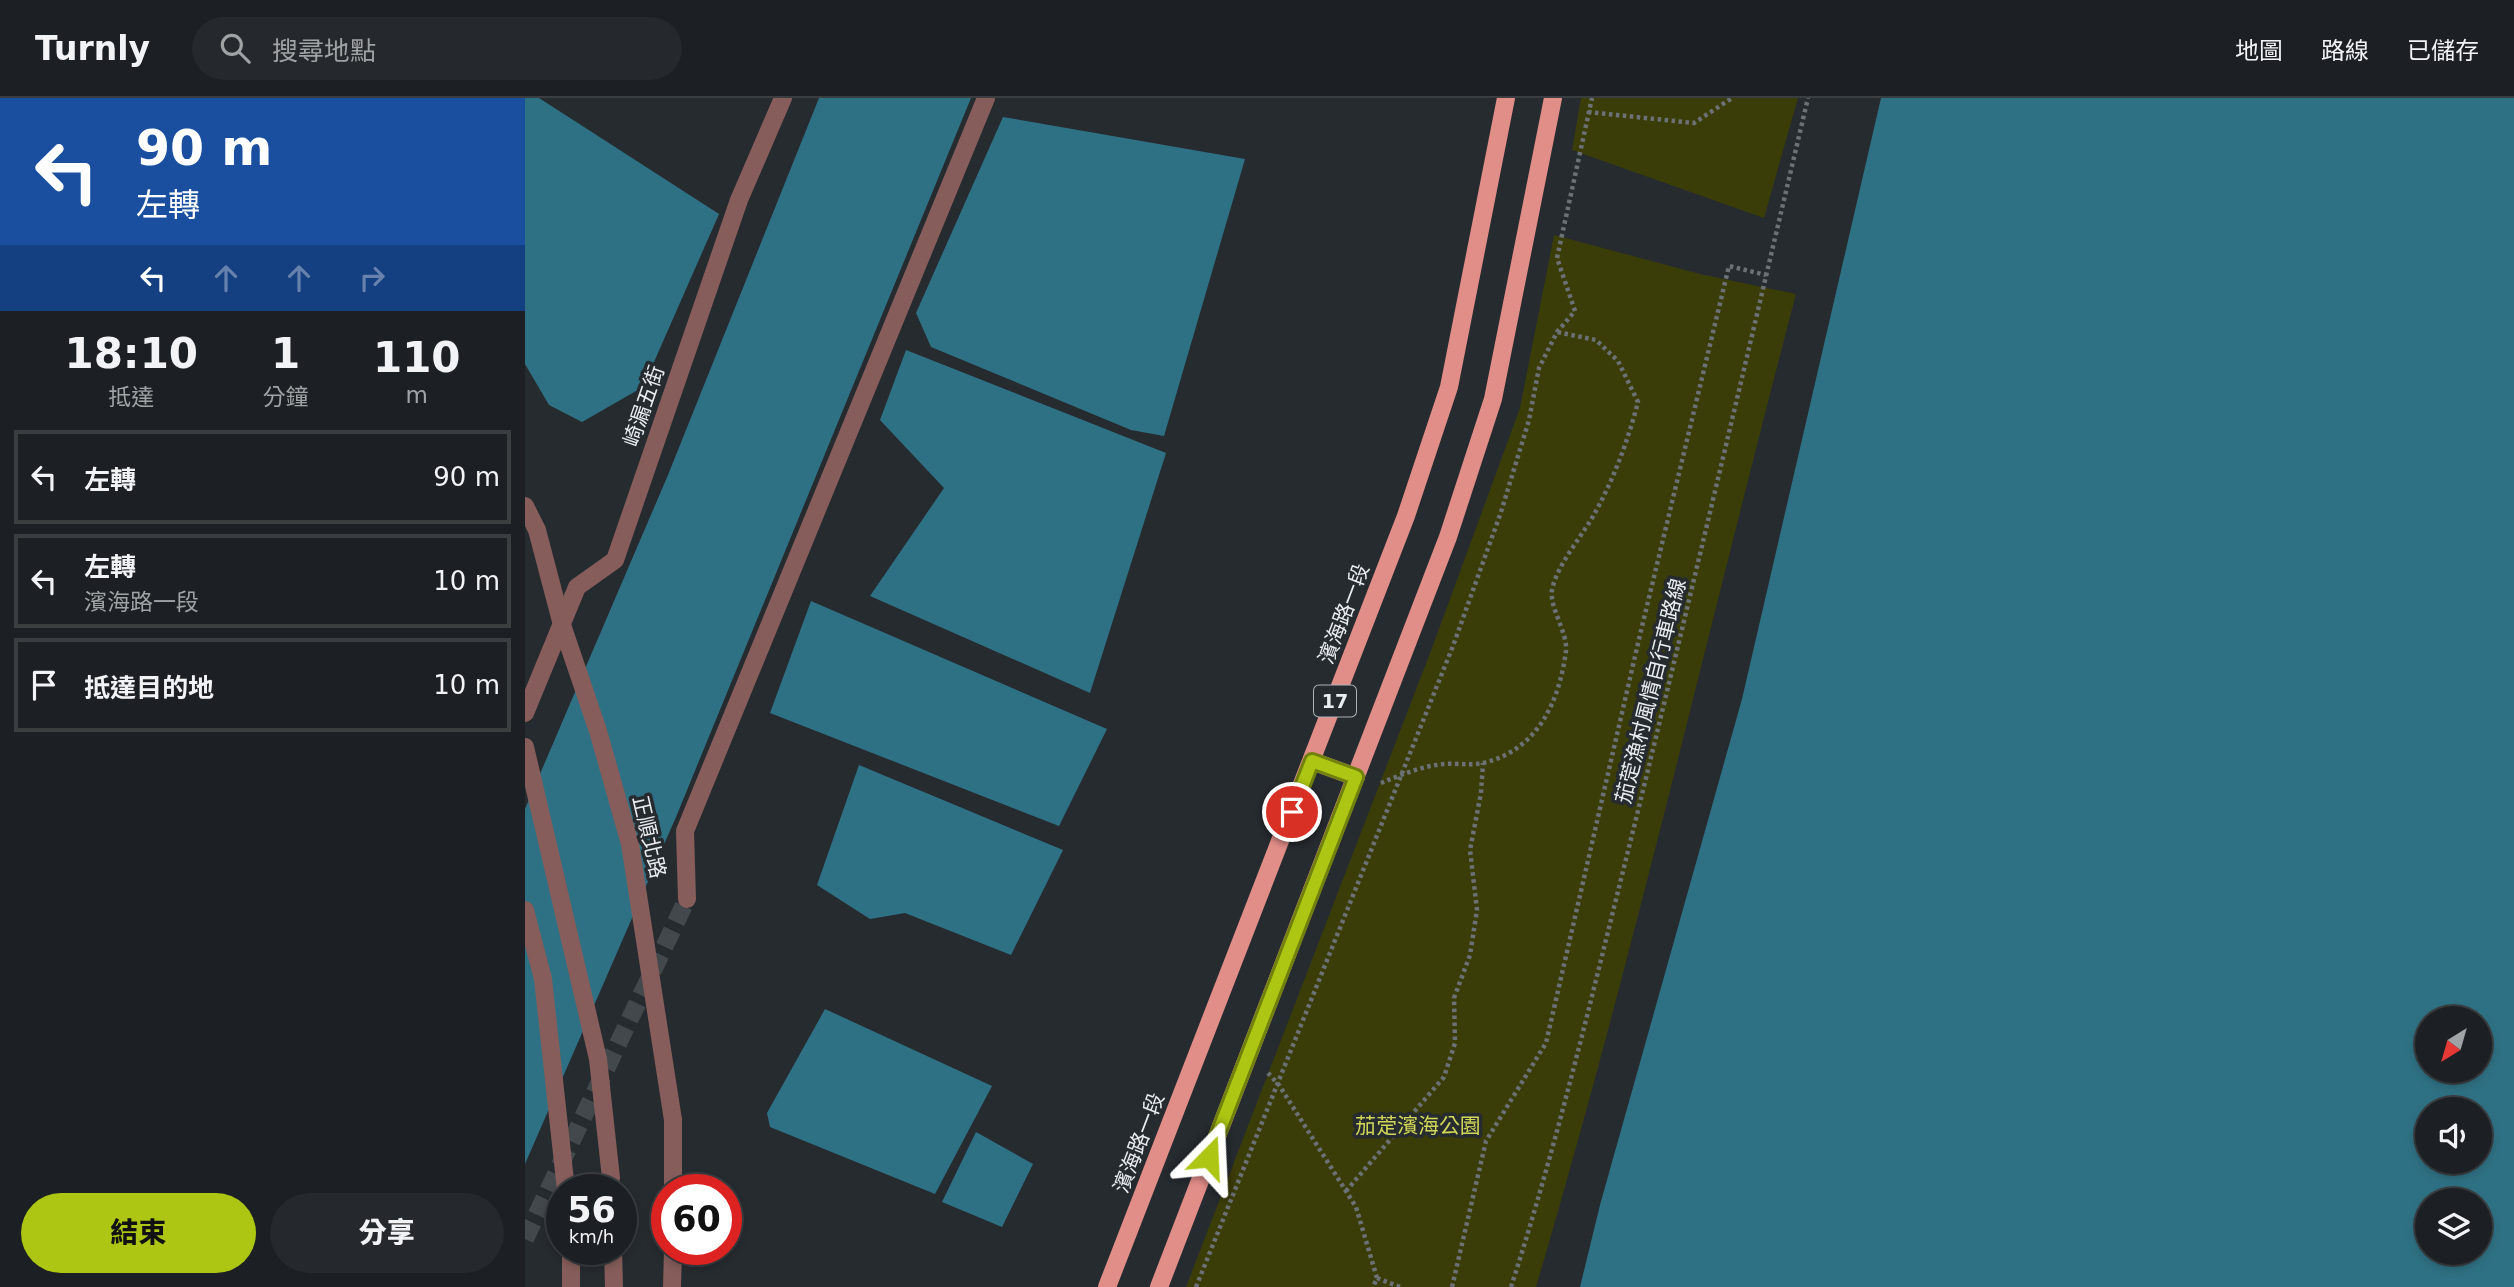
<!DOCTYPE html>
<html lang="zh-TW">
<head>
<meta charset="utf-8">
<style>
  :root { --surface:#1c2024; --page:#25282c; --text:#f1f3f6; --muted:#a0a3a6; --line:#3a3e41; --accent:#acc613 }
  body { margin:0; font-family:"DejaVu Sans","Noto Sans TC",sans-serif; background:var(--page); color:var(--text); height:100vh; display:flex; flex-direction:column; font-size:26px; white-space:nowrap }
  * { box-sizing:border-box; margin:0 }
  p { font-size:23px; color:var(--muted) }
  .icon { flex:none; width:38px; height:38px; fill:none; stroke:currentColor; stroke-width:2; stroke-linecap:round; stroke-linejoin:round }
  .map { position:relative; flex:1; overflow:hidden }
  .panel { display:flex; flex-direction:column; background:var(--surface); width:525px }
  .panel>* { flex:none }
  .top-card { background:#1a4fa0; color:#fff; overflow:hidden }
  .needle { width:46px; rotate:217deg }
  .controls { position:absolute; left:1890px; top:908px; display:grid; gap:14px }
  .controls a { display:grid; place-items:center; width:77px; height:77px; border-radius:50%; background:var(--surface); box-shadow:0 4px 10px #0003,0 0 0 2px var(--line); font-size:35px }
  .speed { position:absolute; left:21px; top:1076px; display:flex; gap:14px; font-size:35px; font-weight:700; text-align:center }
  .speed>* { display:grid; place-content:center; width:91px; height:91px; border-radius:50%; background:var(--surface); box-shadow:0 4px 10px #0003,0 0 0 2px var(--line); line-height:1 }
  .speed small { font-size:18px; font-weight:400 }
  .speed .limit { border:10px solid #d22; background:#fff; color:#111 }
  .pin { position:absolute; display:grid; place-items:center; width:60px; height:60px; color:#fff; margin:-30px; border:4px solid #fff; border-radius:50%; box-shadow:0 2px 7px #0007 }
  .me { position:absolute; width:77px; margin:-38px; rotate:21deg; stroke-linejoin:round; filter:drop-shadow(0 0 5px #0008) }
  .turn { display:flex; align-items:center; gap:24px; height:147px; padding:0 21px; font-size:32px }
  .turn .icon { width:91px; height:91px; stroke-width:2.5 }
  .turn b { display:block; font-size:49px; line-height:60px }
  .lanes { display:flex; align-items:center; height:66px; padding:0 21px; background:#0003; justify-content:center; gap:35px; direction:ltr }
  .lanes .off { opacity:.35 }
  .eta { display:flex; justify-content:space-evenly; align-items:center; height:119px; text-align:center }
  .eta b { font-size:42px; font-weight:800; line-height:49px }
  .button { display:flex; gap:14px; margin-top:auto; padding:14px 21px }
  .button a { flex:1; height:80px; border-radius:42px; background:var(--accent); color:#111; font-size:28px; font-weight:800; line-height:80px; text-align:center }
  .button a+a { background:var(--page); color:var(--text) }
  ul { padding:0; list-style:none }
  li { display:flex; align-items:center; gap:21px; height:94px; margin:0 14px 10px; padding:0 7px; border:4px solid var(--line); border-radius:0px }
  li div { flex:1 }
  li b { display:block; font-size:26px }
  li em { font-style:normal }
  header { display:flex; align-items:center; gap:42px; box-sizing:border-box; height:98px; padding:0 35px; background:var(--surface); border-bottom:2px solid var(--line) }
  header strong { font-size:33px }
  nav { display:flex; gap:38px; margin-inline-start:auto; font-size:24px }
  .search { width:490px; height:63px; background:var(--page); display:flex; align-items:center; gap:18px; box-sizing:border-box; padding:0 24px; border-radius:38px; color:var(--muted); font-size:26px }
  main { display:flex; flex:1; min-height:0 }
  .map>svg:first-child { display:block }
  .green { fill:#3b3d09 }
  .water { fill:#2f7184; fill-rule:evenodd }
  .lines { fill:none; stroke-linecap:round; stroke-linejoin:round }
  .minor-tunnel { stroke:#43484d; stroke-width:18; stroke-dasharray:18 9; stroke-linecap:butt }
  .path { stroke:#6c7175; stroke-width:4.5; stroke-dasharray:3.5 3.5; stroke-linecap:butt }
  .minor { stroke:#865d5a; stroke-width:18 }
  .major { stroke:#e18d88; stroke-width:18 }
  .minor-bridge { stroke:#865d5a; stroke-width:18 }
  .route-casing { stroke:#70810c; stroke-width:18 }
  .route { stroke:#acc613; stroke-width:12 }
  .labels { text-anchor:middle; stroke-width:7; stroke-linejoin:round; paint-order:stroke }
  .shield { fill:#262b30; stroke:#aeb3b6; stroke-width:2 }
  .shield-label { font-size:19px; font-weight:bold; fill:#e9edf0 }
  .street-label { font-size:21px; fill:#e9edf0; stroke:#262b30 }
  .park-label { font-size:21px; fill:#d0d655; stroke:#262b30 }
</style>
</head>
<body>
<header>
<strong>Turnly</strong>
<div class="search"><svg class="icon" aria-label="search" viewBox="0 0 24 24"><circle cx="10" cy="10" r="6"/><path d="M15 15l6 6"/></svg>搜尋地點</div>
<nav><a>地圖</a><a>路線</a><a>已儲存</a></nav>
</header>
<main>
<section class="panel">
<div class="top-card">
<div class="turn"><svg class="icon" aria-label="left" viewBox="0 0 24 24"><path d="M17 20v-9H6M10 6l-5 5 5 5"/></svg><div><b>90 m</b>左轉</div></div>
<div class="lanes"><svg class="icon" aria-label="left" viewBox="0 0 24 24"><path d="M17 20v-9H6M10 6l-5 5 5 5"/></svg><svg class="icon off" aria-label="ahead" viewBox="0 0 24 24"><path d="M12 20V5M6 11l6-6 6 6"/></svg><svg class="icon off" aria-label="ahead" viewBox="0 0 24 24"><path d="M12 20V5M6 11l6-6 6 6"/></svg><svg class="icon off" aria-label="right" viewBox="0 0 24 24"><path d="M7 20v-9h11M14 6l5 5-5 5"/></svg></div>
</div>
<div class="eta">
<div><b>18:10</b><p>抵達</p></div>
<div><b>1</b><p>分鐘</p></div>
<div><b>110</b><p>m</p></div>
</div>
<ul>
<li><svg class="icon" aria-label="left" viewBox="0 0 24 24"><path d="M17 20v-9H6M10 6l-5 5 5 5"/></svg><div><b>左轉</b></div><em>90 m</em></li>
<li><svg class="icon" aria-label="left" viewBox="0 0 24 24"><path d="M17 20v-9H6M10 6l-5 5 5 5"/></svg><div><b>左轉</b><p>濱海路一段</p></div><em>10 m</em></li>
<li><svg class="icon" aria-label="arrive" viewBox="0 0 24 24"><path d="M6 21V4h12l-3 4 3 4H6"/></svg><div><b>抵達目的地</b></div><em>10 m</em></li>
</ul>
<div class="button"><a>結束</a><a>分享</a></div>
</section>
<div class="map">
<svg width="1989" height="1189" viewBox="0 0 1989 1189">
  <rect width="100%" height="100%" fill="#262b30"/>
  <g class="green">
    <polygon points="1056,0 1273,0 1239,120 1047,52"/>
    <path d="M1029,137l146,39 96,20c-87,331 -163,665 -260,993h-350l246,-639 88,-240z"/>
  </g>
  <g class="water">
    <polygon points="0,0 14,0 194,116 118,289 57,324 24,307 0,266"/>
    <polygon points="294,0 446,0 151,719 0,1066 0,711 143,377"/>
    <path d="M1356,0h633v1189h-934l20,-82 142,-506zM1955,920v53h-53v-53zM1902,1012h53v52h-53zM1955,1102v53h-53v-53z"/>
    <polygon points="478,19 720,61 639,338 606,332 406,249 391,215"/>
    <polygon points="381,252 641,355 565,595 345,498 419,390 355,322"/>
    <polygon points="286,503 582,631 534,728 245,615"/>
    <polygon points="334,667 538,752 486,857 380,815 345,821 292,787"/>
    <polygon points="300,911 467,988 410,1096 245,1029 242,1015"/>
    <polygon points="451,1034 508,1066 477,1129 417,1104"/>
  </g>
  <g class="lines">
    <polyline class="minor-tunnel" points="0,1141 162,801"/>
    <g class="path">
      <polyline points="1063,14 1169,25 1207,0"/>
      <path d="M856,685c17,-7 36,-15 55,-18 15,-3 32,1 47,-2 55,-13 76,-61 83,-112 2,-18 -17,-44 -14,-61 5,-26 32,-56 44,-79 19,-35 32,-71 42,-109l-20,-41 -22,-21 -39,-8"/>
      <polyline points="743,975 754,987 831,1109 852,1180 848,1189"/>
      <polyline points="821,1093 919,979 930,945 929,900 945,857 952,812 945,752 956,695 958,665"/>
      <polyline points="852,1180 875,1189"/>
      <polyline points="671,1189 928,548 976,414 1004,322 1014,270 1032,234 1050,213 1032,160 1067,0"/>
      <polyline points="927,1189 961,1043 1021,945 1114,541 1204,168 1241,177"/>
      <path d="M986,1189c49,-152 85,-309 124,-464 59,-241 116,-483 173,-725"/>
    </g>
    <g class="minor">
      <polyline points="0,408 12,432 37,527"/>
      <polyline points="0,615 52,489 90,462 214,102 258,0"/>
      <polyline points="162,801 160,733 461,0"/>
      <polyline points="148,1022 148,1092"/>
      <polyline points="46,1152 46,1189"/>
      <polyline points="88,1152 89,1189"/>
      <polyline points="147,1189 148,1152"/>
    </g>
    <g class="major">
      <polyline points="787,663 831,679"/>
      <polyline points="582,1189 881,418 924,289 981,0"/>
      <polyline points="634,1189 923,439 968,301 1028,0"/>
    </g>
    <g class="minor-bridge">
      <polyline points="37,527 73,633 105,746 148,1022"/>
      <polyline points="0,649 73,961 86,1080"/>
      <polyline points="0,812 18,881 41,1092"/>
    </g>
  </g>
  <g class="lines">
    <g class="route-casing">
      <polyline id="route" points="684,1059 831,679 787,663 767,714"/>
    </g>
    <use href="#route" class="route"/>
  </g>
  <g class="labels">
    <rect class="shield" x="789" y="587.5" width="42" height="31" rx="5"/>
    <g class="shield-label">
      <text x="810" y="610">17</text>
    </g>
    <g class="street-label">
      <text transform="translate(119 308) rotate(-71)" y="7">崎漏五街</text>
      <text transform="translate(819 516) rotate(-69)" y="7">濱海路一段</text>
      <text transform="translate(1126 593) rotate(-76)" y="7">茄萣漁村風情自行車路線</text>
      <text transform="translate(124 739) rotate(77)" y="7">正順北路</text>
      <text transform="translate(614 1045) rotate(-69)" y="7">濱海路一段</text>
    </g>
    <g class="park-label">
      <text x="893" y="1035">茄萣濱海公園</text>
    </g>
  </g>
</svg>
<div class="controls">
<a><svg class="needle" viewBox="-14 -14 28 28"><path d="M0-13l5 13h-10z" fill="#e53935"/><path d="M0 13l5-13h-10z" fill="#a0a3a6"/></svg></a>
<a><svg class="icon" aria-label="sound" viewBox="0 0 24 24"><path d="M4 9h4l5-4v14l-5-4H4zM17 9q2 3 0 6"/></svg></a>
<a><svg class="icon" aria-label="layers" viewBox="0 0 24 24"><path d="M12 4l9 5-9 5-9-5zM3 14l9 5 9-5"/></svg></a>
</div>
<div class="speed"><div>56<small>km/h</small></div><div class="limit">60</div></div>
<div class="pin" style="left:767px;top:714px;background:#d93025"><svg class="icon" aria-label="arrive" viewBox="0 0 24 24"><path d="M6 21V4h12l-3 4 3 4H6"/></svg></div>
<svg class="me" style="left:684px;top:1059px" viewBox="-20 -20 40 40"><path d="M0-17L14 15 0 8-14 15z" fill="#acc613" stroke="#fff" stroke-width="4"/></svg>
</div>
</main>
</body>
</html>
